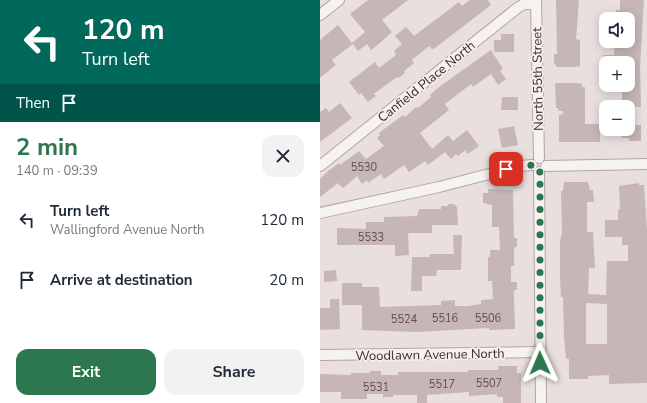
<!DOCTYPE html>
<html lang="en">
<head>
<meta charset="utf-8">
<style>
  :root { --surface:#fff; --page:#f2f2f3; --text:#1f2937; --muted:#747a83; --accent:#2c774d }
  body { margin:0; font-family:"Nunito Sans",sans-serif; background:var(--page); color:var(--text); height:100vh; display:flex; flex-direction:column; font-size:15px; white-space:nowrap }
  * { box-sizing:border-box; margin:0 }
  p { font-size:13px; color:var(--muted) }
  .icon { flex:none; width:22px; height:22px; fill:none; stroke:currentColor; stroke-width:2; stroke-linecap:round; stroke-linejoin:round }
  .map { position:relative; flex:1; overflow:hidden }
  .side { display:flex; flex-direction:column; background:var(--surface); width:320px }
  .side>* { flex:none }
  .banner { background:#00695c; color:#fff; overflow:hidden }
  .fabs { position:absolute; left:279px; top:12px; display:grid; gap:8px }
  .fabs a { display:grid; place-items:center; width:36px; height:36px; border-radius:8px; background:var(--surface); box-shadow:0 2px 10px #0003; font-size:20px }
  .pin { position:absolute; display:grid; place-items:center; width:34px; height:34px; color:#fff; margin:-17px; border-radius:8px; box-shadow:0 2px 6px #0006 }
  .me { position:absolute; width:44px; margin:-22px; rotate:359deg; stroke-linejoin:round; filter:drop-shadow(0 0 3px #0008) }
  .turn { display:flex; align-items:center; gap:14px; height:84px; padding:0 16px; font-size:18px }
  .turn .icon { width:52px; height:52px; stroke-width:2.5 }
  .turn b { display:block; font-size:28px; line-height:34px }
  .then { display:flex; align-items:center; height:38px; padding:0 16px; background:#0003; gap:8px; font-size:15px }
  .round { display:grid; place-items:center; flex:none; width:42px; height:42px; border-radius:12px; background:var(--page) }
  .overview { display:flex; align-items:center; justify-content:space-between; height:68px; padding:0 16px }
  h1 { font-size:24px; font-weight:700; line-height:30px; color:var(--accent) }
  .button { display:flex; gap:8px; margin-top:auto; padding:8px 16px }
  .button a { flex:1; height:46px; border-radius:12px; background:var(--accent); color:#fff; font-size:16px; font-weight:700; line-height:46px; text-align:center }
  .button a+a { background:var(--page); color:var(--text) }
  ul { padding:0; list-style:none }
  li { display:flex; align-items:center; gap:12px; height:60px; padding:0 16px }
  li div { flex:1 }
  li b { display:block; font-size:15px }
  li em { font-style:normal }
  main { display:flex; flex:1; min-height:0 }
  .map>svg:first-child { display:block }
  .building { fill:#c6b7b6; fill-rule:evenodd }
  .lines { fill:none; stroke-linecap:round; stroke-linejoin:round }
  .minor-casing { stroke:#b3a5a4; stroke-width:12 }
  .minor { stroke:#f7f2f2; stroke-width:10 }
  .route { stroke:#2c774d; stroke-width:7; stroke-dasharray:0 12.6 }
  .labels { text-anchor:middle; stroke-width:3.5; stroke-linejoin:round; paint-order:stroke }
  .number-label { font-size:11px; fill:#624c4b }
  .street-label { font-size:13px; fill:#412927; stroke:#f7efef }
</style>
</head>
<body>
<main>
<section class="side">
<div class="banner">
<div class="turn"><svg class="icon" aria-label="left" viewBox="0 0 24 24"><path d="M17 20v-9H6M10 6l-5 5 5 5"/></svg><div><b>120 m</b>Turn left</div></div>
<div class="then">Then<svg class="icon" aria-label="arrive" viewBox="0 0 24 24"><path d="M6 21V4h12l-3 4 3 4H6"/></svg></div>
</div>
<div class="overview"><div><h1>2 min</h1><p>140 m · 09:39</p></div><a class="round"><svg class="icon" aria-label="close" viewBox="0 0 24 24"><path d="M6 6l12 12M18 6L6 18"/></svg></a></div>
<ul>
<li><svg class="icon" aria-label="left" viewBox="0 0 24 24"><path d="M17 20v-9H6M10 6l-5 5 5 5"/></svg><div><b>Turn left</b><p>Wallingford Avenue North</p></div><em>120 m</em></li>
<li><svg class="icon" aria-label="arrive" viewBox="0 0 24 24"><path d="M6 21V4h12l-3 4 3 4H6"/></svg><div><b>Arrive at destination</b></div><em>20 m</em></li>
</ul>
<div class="button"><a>Exit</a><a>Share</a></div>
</section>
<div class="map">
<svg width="327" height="403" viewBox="0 0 327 403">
  <rect width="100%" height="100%" fill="#e9dfdf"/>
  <g class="building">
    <polygon points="48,0 88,0 62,20 72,32 60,43 51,50 47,44 38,51 33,44 12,60 16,65 0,78 0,40 18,25 32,43 45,32 30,14"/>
    <polygon points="150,0 168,0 171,5 115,48 112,49 109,46 92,60 94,63 84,71 85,73 79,78 78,77 74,79 54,94 56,96 48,102 41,93 39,95 29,82 55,62 59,68 76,55 74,51 82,44 75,36 86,27 94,36 139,2 142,6"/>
    <polygon points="236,0 259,0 256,39 260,40 260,66 255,67 237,67 234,63 234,54 237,54"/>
    <polygon points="300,0 324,0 320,68 321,107 302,107 302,85 308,85 308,63 283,63 283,55 294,55 295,41 308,41 308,19 296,19 296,10 300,10"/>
    <polygon points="181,34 194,34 194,52 174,52 174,40 181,40"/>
    <polygon points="171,50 183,69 180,71 186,79 178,85 171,74 153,87 151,84 125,104 129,110 100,133 112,149 128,135 133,141 147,130 159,146 148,154 145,150 138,156 136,154 131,159 125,152 108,165 105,161 89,172 84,165 64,179 61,174 48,183 47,180 42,184 37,176 23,188 18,183 0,197 0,179 8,171 19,163 20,165 39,151 46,159 64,146 57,138 60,135 59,133 83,115 85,117 96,107 98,108 111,97 110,95 119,87"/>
    <polygon points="235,83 257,83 262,84 262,87 265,87 265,124 280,124 280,142 239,142 239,115 243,114 243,111 238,111 238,108 236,108"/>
    <polygon points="182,97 198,97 198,110 181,110"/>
    <polygon points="20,103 32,118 0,142 0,112 6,108 9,112"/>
    <polygon points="308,125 321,125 321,141 309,141 309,138 302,138 302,129 308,129"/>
    <polygon points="194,126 198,145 182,148 178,129"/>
    <path d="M244,182h24l2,8h3l1,12h-7v30h6l2,36h-6l-1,26 18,1 1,-34h21v-16h-6v-8h-17v-17h13v-11h2l-1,-23 20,-3v2h5l3,45v153l-38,1v-9l-21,1v3h-19v-20h-3l-2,-23 -1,-35v-4h-2l-1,-19v-37l2,-8 -1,-42h2zM266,303l21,1v40h-21z"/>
    <polygon points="168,189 193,190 194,238 197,238 197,246 194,248 194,266 191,266 191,282 197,282 197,290 194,290 194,297 195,329 169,330 169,328 97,332 42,330 42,305 22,305 22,283 42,283 42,287 59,287 60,307 121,305 121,301 135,300 135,306 148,306 161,304 161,300 173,299 172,281 168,281 168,257 170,257 170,250 180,250 179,227 172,227 172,205 163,203 163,193 168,193"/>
    <polygon points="128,204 134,204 137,207 138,225 112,225 112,233 88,233 89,255 75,256 75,245 17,245 17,228 46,229 46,222 64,222 64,217 97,216 99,209 121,209 121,206 128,206"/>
    <polygon points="133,235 142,235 141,270 117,270 116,276 102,276 102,291 91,291 92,257 110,257 110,254 134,254"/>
    <polygon points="16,270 17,281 4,282 4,271"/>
    <polygon points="10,299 19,299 20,329 0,330 0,308 10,308"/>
    <polygon points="178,366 197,366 197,373 201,373 201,403 183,403 183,397 177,397 177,394 149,396 149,392 107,395 107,403 97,403 97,395 73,395 73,397 63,397 63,394 47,394 47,399 21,399 21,392 0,392 0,374 31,375 31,373 50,373 50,371 61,371 61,375 78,375 78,372 148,372 148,370 178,370"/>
  </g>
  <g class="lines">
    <g class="minor-casing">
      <g id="minor">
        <polyline points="216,0 219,158"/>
        <polyline points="0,15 19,0"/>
        <polyline points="0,166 196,9 204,4 216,4"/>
        <polyline points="226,166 327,164"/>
        <polyline points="219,172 221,403"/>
        <polyline points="0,213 119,187 200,166 212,165"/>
        <polyline points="0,355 220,352"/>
      </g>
    </g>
    <use href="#minor" class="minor"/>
  </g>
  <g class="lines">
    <polyline class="route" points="186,169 212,165 213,169 220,172 220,363"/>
  </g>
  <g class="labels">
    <g class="number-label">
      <text x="44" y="171">5530</text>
      <text x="51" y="241">5533</text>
      <text x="125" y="322">5516</text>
      <text x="168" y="322">5506</text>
      <text x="84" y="323">5524</text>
      <text x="169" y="387">5507</text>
      <text x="122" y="388">5517</text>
      <text x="56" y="391">5531</text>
    </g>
    <g class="street-label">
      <text transform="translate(217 79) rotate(-91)" y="5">North 55th Street</text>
      <text transform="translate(106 81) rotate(-39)" y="5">Canfield Place North</text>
      <text transform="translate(110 354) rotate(-1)" y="5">Woodlawn Avenue North</text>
    </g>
  </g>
</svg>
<div class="fabs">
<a><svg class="icon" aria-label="sound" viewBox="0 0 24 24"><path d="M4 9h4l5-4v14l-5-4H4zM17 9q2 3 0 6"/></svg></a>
<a>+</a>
<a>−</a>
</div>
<div class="pin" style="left:186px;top:169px;background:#d93025"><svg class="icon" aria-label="arrive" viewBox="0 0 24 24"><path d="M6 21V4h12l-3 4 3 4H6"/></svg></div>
<svg class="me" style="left:220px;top:363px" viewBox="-20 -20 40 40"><path d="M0-17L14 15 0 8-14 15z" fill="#2c774d" stroke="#fff" stroke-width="4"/></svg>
</div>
</main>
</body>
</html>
